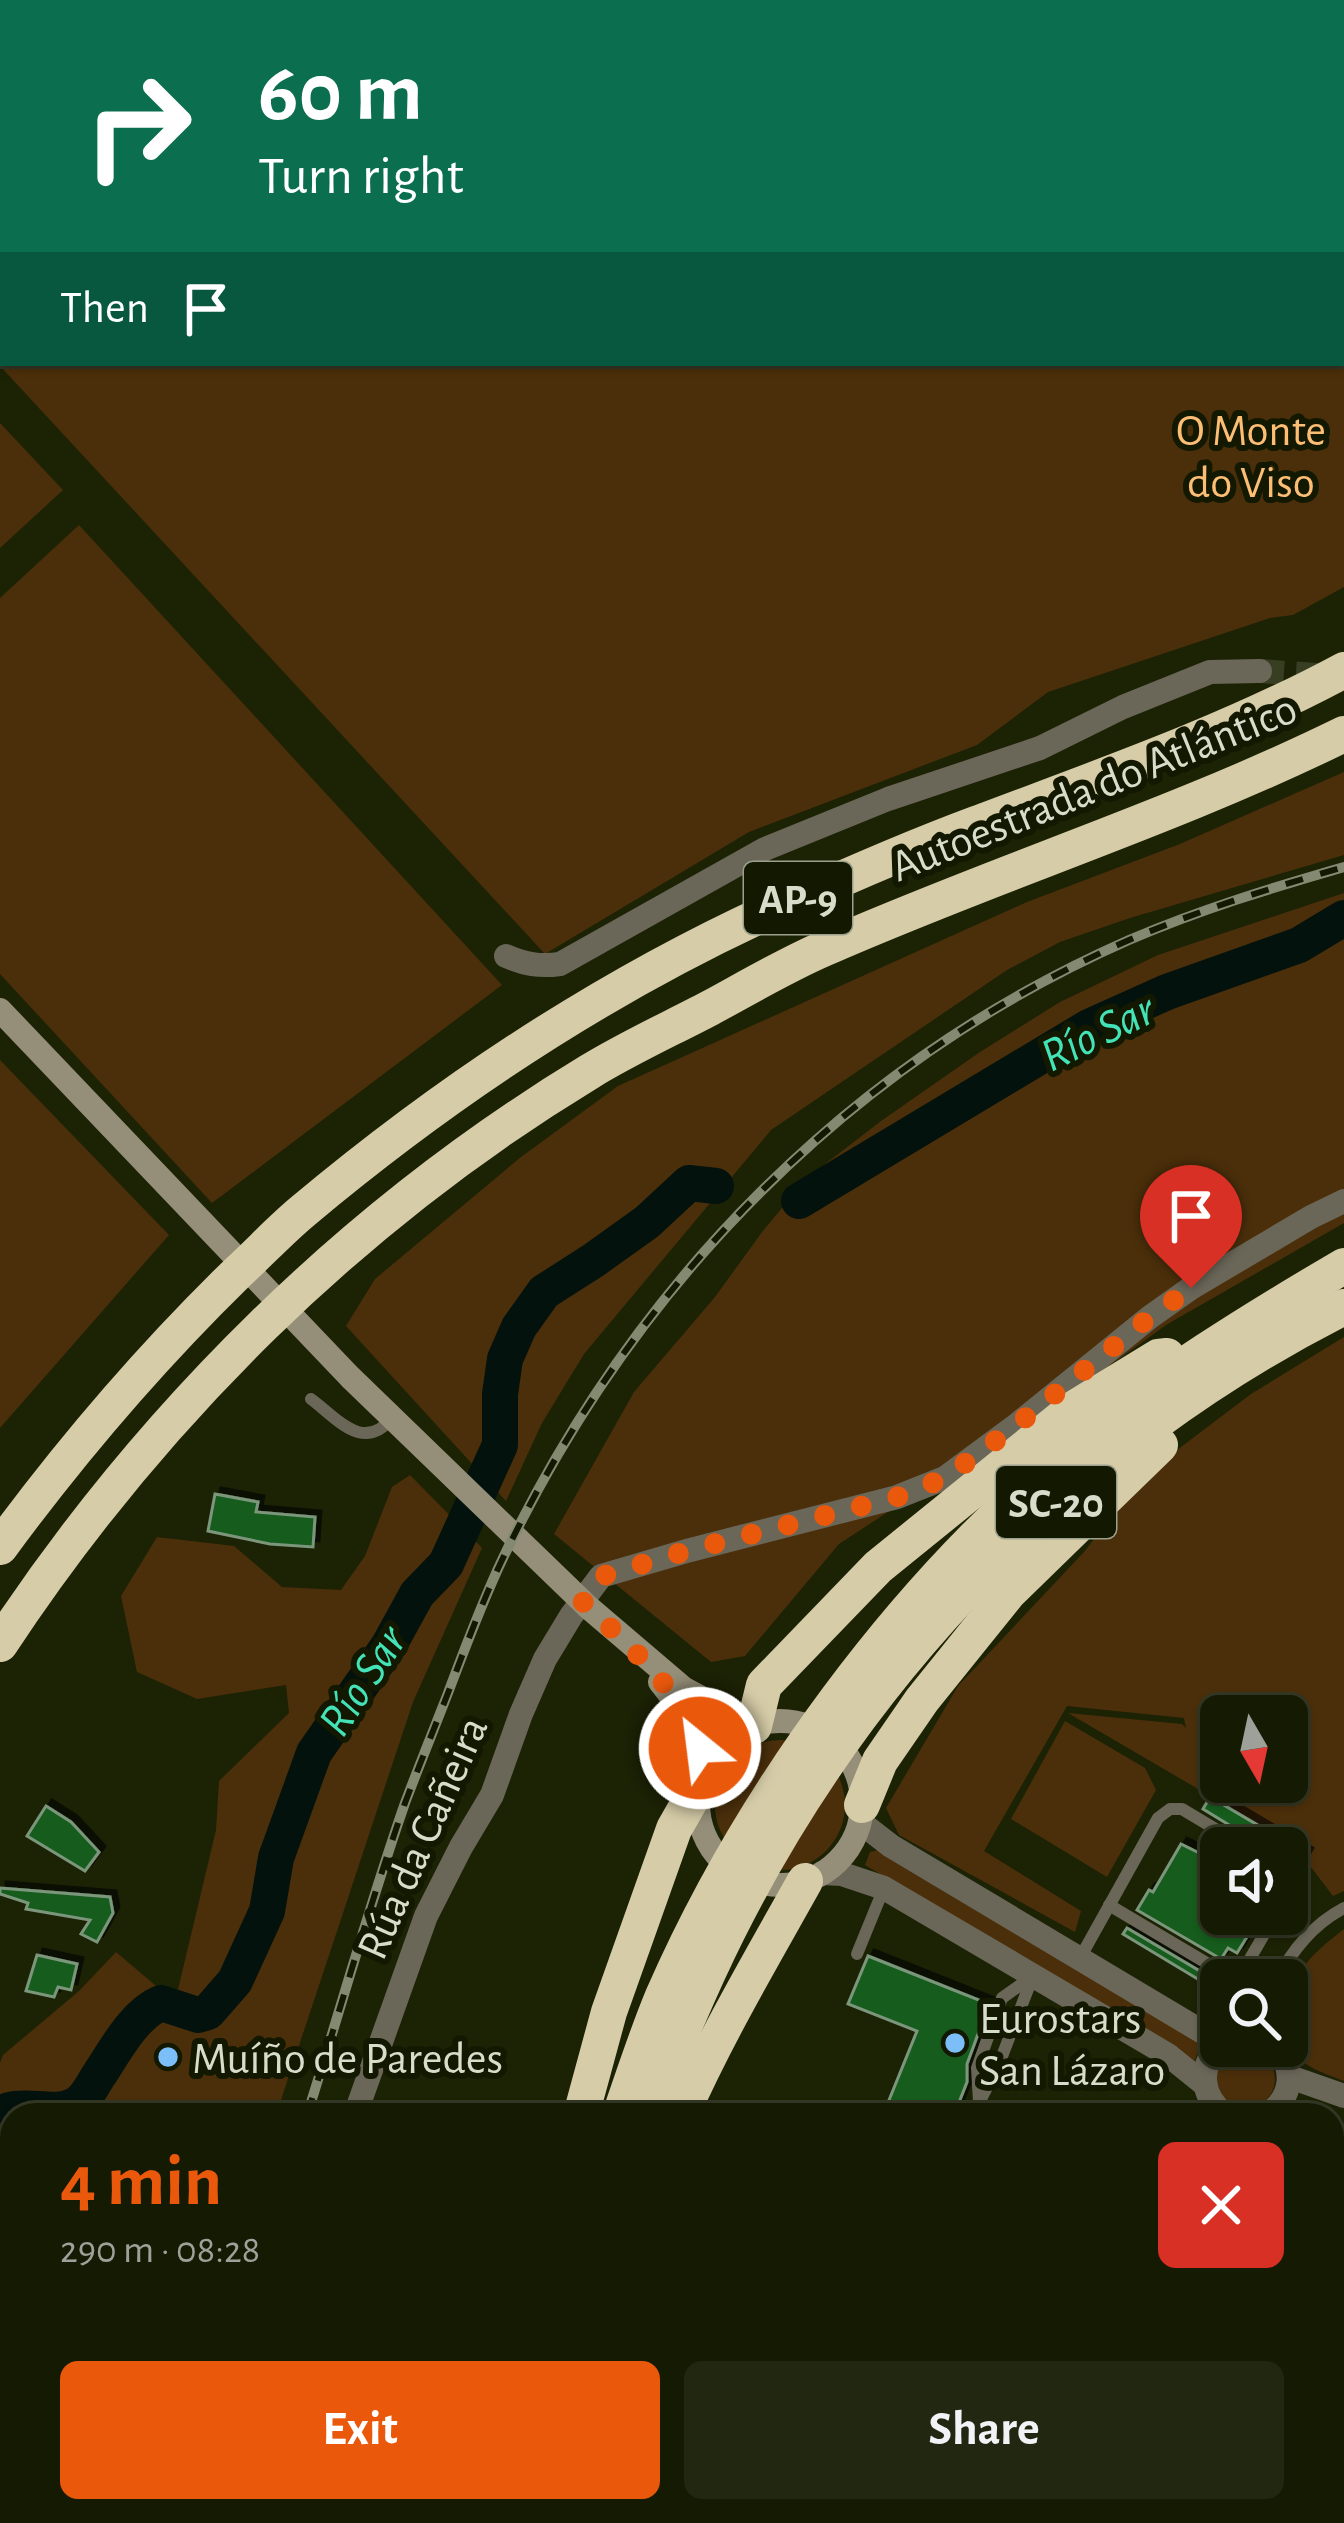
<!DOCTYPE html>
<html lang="en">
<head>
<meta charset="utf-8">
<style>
  :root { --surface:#151a03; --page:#222712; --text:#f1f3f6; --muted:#9da19a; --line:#343825; --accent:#ea580c }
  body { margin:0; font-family:"Alegreya Sans",sans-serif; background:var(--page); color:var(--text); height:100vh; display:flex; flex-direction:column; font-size:45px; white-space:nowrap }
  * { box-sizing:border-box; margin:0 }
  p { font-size:39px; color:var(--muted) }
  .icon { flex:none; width:66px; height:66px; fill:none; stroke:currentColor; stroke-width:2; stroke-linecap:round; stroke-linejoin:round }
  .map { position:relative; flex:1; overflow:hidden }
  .side { position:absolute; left:0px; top:2103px; width:1344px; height:420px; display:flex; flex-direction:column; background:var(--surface); border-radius:36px 36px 0 0; box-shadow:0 3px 9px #0004,0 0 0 3px var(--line) }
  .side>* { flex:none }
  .banner { position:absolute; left:0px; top:0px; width:1344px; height:366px; box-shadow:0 3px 9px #0004,0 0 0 3px var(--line); background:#0b6e4f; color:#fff; overflow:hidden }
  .needle { width:78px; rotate:171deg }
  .tools { position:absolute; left:1200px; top:1695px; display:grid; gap:24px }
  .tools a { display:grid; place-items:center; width:108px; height:108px; border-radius:18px; background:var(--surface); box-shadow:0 3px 9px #0004,0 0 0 3px var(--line); font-size:60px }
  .pin { position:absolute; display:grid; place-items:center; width:102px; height:102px; color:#fff; margin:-123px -51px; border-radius:50% 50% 50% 0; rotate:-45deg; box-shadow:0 0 12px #0007 }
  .pin .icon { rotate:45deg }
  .me { position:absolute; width:132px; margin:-66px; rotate:331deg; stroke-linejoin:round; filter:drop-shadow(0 0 9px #0008) }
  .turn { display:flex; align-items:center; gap:42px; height:252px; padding:0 60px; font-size:54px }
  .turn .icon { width:156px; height:156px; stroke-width:2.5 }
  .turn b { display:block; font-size:84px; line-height:102px }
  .then { display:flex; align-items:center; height:114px; padding:0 60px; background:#0003; gap:24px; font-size:45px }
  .round { display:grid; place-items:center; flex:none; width:126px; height:126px; border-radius:18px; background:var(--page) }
  .overview { display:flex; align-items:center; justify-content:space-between; height:204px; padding:0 60px }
  h1 { font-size:72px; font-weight:700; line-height:90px; color:var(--accent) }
  .cta { display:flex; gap:24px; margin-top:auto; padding:24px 60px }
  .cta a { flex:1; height:138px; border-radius:18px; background:var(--accent); color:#fff; font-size:48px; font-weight:700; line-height:138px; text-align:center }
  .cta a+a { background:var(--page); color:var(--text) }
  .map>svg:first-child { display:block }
  .green { fill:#4b2f0a; fill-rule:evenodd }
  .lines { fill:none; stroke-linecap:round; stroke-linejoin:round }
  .river { stroke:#04120d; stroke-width:36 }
  .building { fill:#155b1f; stroke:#7b967b; stroke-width:3; filter:url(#shadow) }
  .street-tunnel { stroke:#383e22; stroke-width:24; stroke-dasharray:24 12; stroke-linecap:butt }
  .lane { stroke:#6a6658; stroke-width:12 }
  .street { stroke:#6a6658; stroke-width:24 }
  .secondary { stroke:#958f79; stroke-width:24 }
  .highway { stroke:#d6cca8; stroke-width:36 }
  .rail-casing { stroke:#848972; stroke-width:10 }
  .rail { stroke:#131800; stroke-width:6; stroke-dasharray:18; stroke-linecap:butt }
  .route { stroke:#ea580c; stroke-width:21; stroke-dasharray:0 37.8 }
  .poi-dot { fill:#7bbef8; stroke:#131800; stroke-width:4.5 }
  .labels { text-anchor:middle; stroke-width:12; stroke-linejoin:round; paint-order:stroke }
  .shield { fill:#131800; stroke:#9ca18e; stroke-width:3 }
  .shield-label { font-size:42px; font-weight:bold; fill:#d7dccb }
  .park-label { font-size:45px; fill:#fcbe74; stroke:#131800 }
  .street-label { font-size:45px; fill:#d7dccb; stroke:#131800 }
  .poi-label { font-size:45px; fill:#d7dccb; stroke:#131800; text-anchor:start }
  .water-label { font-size:48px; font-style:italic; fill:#43e3b7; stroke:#131800 }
</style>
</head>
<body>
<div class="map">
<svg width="1344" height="2523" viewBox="0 0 1344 2523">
  <defs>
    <filter id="shadow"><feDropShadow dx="6" dy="-6" stdDeviation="0" flood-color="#0009"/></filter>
  </defs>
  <rect width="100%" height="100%" fill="#1c2204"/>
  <g class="green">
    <path d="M0,0h1344v587l-51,28 -23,3 -222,74 -71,53 -228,87 -204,122 -545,-588zM3,3h1338v360h-1338z"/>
    <polygon points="0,423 63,490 0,548"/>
    <polygon points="79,525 502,985 212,1203 0,974 0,598"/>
    <polygon points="1344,772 1344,855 1130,918 1060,942 1007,970 771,1130 584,1354 542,1423 506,1501 346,1326 375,1279 521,1157 618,1086 1027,902 1180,844"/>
    <polygon points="1344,893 1344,1223 1166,1325 1097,1375 839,1544 745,1656 711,1662 554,1534 634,1392 715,1297 762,1232 807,1178 881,1121 980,1052 1060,1002 1158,955"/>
    <polygon points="0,1060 169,1235 0,1428"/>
    <path d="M1344,1337v554l-11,5 -39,-51 -226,-132 114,11 4,4 -2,-10 -117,-12 -83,145 97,60 -6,21 -176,-97 -13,-27 72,-122 126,-134 42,-54 55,-51 70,-53zM1221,1716h66v66h-66z"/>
    <polygon points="410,1475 482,1548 413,1702 276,2115 12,2115 12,2511 167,2511 163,2523 0,2523 0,2385 5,2383 0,2365 0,2063 3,2055 79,1991 116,1952 175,2002 216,1830 219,1781 289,1713 286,1685 197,1699 137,1672 121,1596 157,1537 234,1546 282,1587 341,1590 365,1556 392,1487"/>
    <polygon points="1065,1721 1145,1768 1156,1790 1107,1877 1011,1819"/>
    <circle cx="780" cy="1805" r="65"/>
    <polygon points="879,1850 1202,2042 1194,2062 865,1865 870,1852"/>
    <path d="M1344,1929v152c-17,-7 -39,-13 -51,-29 -6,-7 -6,-18 -6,-28 0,-48 21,-67 57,-95z"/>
    <circle cx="1245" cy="2079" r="30"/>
    <polygon points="1344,2439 1344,2523 1114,2523 1112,2511 1332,2511 1332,2440"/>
  </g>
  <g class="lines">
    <g class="river">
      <polyline points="799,1201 1089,1027 1167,992 1299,945 1344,918"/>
      <path d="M0,2137l9,-27c22,-6 46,6 66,-5 12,-6 17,-20 24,-30 16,-24 35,-61 62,-72l37,12 10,-3 27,-31 32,-70 9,-53 38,-105 75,-108 28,-51 29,-30 54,-119v-51l5,-35 14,-32 25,-35 50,-32 53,-38 42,-39 27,3"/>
      <polyline points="0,2192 12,2213"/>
      <polyline points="155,2523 158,2511"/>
    </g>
  </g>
  <g class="building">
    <polygon points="215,1494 258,1502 256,1512 315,1517 313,1547 270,1544 208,1531"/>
    <polygon points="1210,1797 1307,1854 1298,1869 1287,1862 1287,1848 1260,1848 1252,1839 1203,1809"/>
    <polygon points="46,1806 71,1822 99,1852 85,1871 27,1836"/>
    <polygon points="1181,1844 1221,1864 1221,1914 1261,1914 1237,1953 1228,1948 1221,1959 1137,1910 1149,1890 1153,1892"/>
    <polygon points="0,1888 110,1897 113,1913 97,1942 81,1934 90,1920 26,1909 28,1903 0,1894"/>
    <polygon points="1127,1928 1210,1977 1206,1984 1123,1934"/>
    <polygon points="37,1955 77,1964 71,1990 58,1987 54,1997 26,1991"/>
    <polygon points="868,1956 989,2004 967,2064 967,2082 954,2115 883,2115 917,2031 848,2004"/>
  </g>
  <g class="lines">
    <polyline class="street-tunnel" points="1260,671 1330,676"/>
    <g class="lane">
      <path d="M311,1399c27,20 52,54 81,19"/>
      <polyline points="1287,1872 1293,1881 1287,1895"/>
      <polyline points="1109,1905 1220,1971 1236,1973 1244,1969 1276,1914"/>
      <polyline points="857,1954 884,1888"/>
      <polyline points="1080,1958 1158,1818 1170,1809 1182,1809 1247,1848"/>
      <path d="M1276,1980c17,-30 36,-55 68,-72"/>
      <polyline points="980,2101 999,2064 1033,1976"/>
      <polyline points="979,2102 977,2068 1002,1998 1033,1976"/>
    </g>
    <g class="street">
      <path d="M506,956c19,8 33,11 54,8l205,-115 123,-50 152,-51 83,-41 87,-35 50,-1"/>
      <polyline points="860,1822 891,1846 1221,2043"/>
      <polyline points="822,1873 842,1874 884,1888 1168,2055 1204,2084"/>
      <path d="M1221,2044c-23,22 -21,51 4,71"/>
      <polyline points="1290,2077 1344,2096"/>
      <polyline points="355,2115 426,1916 461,1847 492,1795 521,1714 545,1659 571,1616 601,1576 690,1550 897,1497 945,1478 1014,1427 1150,1317 1191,1288 1311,1217 1344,1201"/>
      <path d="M1267,2115c26,-18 29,-47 7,-69"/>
      <polyline points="1332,2135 1344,2140"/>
      <polyline points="0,2440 3,2458 0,2472"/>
      <polyline points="1088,2511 1089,2523"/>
      <polyline points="292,2523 298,2511"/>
    </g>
    <g class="secondary">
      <polyline points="0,1010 350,1377 588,1607 683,1688 754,1726"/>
      <path d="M660,1682c25,31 36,48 44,87"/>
      <circle cx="780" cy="1803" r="82"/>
    </g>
    <g class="highway">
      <path d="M0,1547c72,-98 150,-189 237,-274 22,-20 43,-43 66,-62 148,-124 313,-232 489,-310 60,-27 122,-54 184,-77 124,-47 251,-91 368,-154"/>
      <path d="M0,1644c152,-230 353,-429 589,-572 39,-24 81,-43 121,-64 37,-20 74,-42 113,-59 172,-76 352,-132 521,-215"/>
      <polyline points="754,1726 764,1685 878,1567 1073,1409 1158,1357 1167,1356"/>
      <polyline points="862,1805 880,1761 922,1700 1009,1592 1160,1445"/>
      <polyline points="581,2115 609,2012 674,1829 699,1785"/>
      <path d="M620,2115c14,-40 27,-81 43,-119 88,-201 240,-409 410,-548 85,-70 177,-127 271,-182"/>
      <path d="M648,2115c25,-62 50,-124 80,-184 133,-266 350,-490 616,-624"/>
      <path d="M681,2115c36,-81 81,-157 124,-234"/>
      <polyline points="513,2523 514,2511"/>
      <polyline points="566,2523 567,2511"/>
    </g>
    <g class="rail-casing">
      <g id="rail">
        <path d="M307,2115c33,-104 62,-209 98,-312 14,-37 29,-74 43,-110 17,-45 34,-91 55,-135 131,-274 346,-495 626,-618 70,-30 142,-52 215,-73"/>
        <polyline points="179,2523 182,2511"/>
      </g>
    </g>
    <use href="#rail" class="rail"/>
  </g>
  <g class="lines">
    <path class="route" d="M700,1748c-11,-51 -81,-112 -118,-147l20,-25 88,-26 207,-53 48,-19 69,-51 136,-110 41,-29"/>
  </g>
  <g class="poi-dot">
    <circle cx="955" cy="2043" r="12"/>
    <circle cx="168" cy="2057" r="12"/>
  </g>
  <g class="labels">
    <g class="shield">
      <rect x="744" y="862" width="108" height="72" rx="9"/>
      <rect x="996" y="1466" width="120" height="72" rx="9"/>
    </g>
    <g class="shield-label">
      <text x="798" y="913">AP-9</text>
      <text x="1056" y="1517">SC-20</text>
    </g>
    <g class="park-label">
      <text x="1251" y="445">O Monte<tspan x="1251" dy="52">do Viso</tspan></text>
    </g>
    <g class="street-label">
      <text transform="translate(1093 786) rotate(-22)" y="16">Autoestrada do Atlántico</text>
      <text transform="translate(421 1837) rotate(-66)" y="16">Rúa da Cañeira</text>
    </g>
    <g class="poi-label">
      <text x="979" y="2033">Eurostars<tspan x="979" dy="52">San Lázaro</tspan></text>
      <text x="192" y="2073">Muíño de Paredes</text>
    </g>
    <g class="water-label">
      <text transform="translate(1097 1031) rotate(-26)" y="17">Río Sar</text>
      <text transform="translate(361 1680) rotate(-57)" y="17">Río Sar</text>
    </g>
  </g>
</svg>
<div class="tools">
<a><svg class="needle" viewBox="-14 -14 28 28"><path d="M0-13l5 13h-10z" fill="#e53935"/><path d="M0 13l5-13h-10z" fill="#9da19a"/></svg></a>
<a><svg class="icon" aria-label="sound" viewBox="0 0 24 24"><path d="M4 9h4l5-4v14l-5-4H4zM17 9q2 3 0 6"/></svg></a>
<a><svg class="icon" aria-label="search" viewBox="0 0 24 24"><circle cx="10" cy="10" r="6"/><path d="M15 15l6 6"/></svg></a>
</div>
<div class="pin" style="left:1191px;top:1288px;background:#d93025"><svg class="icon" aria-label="arrive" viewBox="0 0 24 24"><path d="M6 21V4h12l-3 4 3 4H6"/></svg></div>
<svg class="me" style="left:700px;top:1748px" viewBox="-20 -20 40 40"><circle r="17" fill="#ea580c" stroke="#fff" stroke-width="3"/><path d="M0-11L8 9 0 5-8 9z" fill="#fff"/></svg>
<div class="banner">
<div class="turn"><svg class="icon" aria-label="right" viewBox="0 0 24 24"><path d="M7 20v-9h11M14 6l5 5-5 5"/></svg><div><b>60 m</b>Turn right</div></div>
<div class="then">Then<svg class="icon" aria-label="arrive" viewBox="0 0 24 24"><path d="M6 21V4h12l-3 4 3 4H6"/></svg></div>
</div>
<section class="side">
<div class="overview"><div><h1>4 min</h1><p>290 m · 08:28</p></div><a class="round" style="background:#d93025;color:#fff"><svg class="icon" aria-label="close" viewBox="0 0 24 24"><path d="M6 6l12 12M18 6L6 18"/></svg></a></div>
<div class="cta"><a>Exit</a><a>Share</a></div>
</section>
</div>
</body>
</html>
